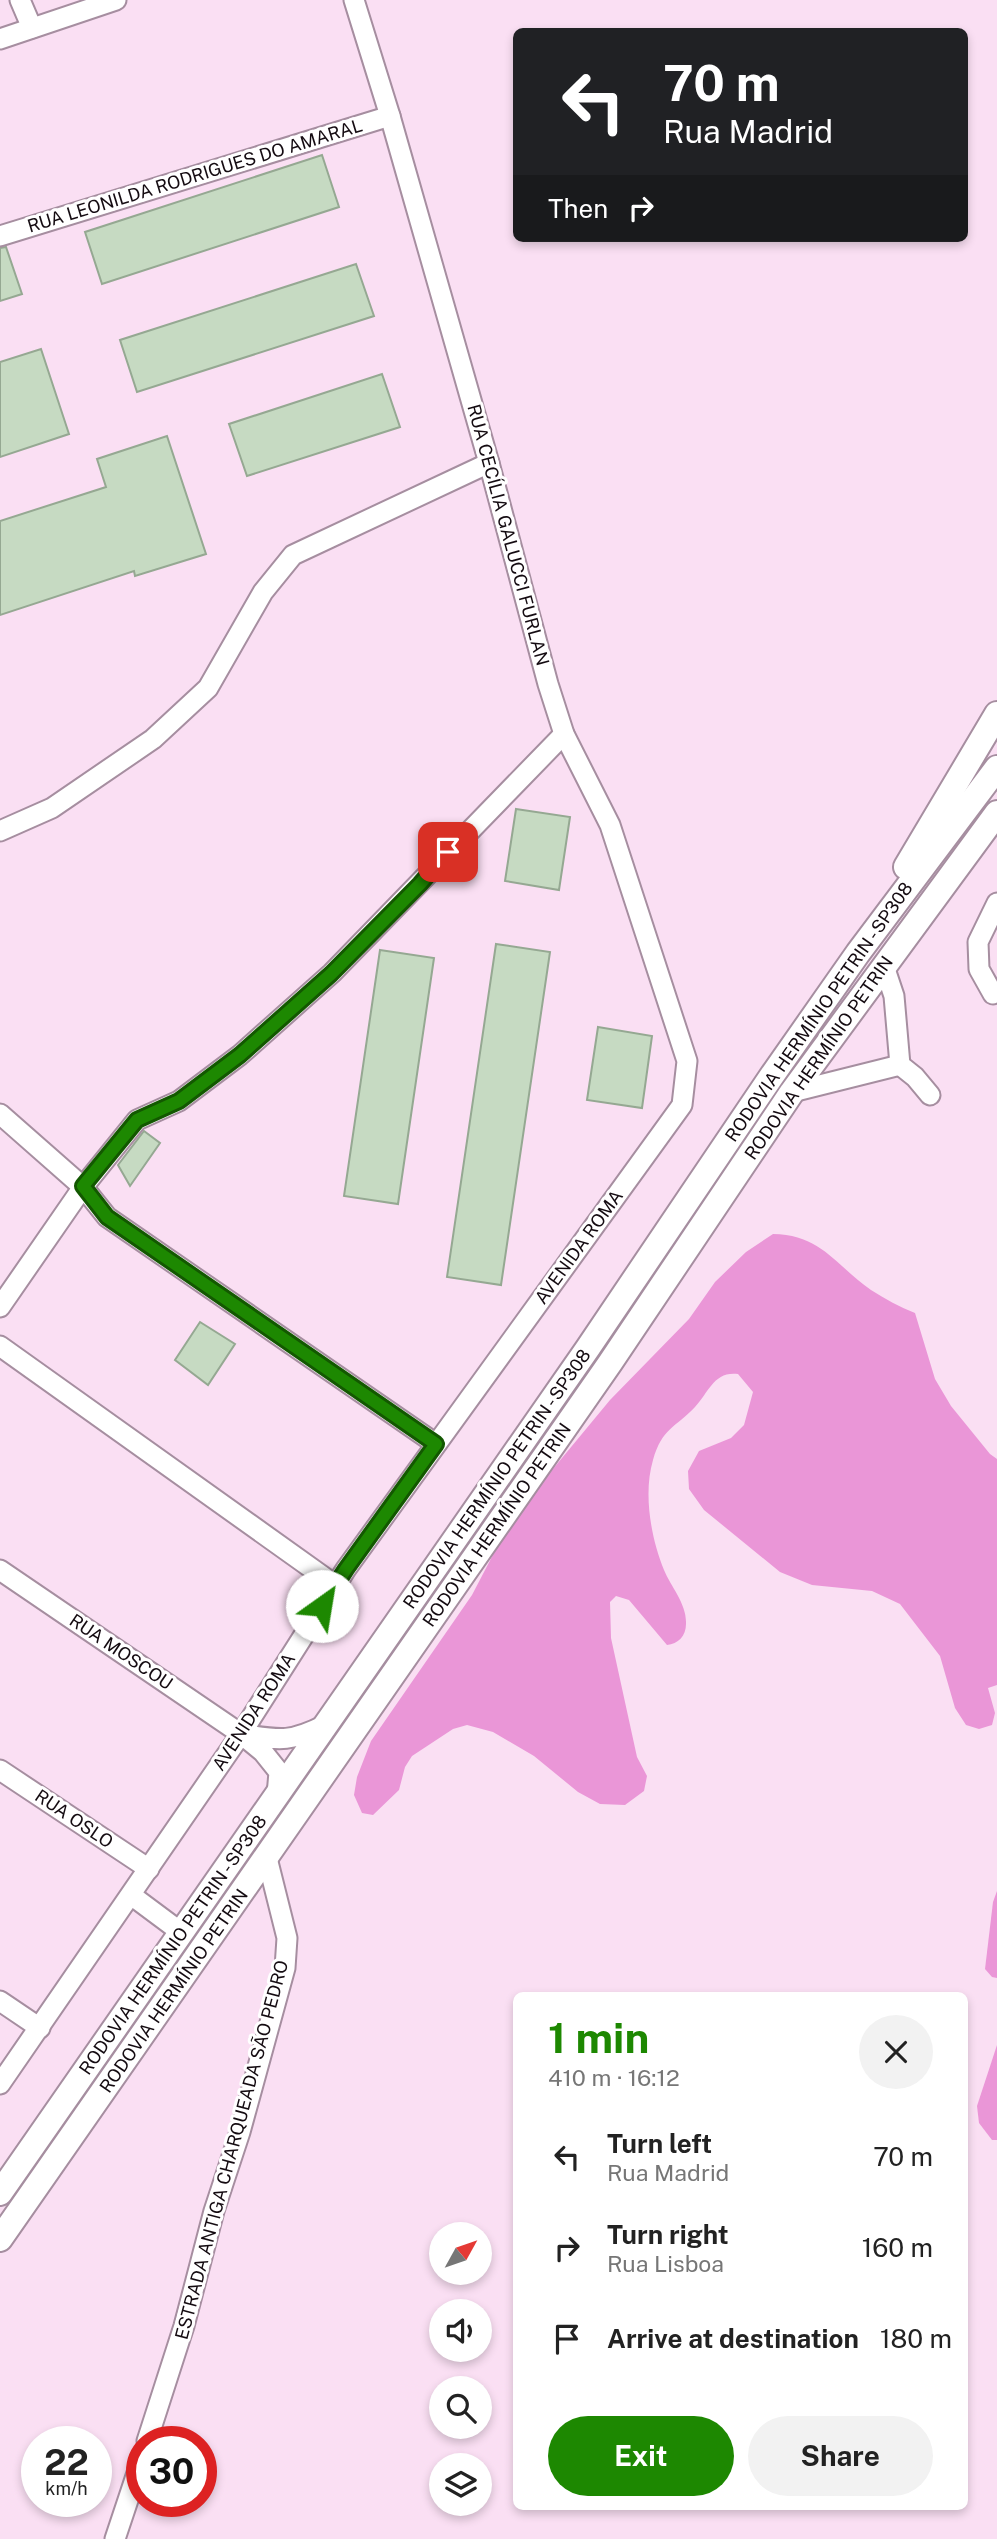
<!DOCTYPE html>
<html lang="en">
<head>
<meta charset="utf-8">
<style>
  :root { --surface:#fff; --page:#f2f2f2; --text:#222; --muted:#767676; --accent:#1d8801 }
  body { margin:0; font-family:"Public Sans",sans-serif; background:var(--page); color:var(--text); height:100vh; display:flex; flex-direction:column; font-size:26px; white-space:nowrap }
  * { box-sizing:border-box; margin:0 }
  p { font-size:23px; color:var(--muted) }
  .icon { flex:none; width:38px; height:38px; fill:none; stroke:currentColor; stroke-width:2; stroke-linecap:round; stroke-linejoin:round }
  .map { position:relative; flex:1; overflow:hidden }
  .details { position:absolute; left:513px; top:1992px; width:455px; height:518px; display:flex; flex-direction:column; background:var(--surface); border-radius:10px; box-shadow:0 4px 10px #0003 }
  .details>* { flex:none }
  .banner { position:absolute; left:513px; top:28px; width:455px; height:214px; border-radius:10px; box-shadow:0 4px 10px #0003; background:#202124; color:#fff; overflow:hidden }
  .needle { width:46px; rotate:50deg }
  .controls { position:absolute; left:429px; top:2222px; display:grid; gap:14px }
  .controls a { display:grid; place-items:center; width:63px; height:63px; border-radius:50%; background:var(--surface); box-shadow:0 4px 10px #0003; font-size:35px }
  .speed { position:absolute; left:21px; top:2426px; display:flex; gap:14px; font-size:35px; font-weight:700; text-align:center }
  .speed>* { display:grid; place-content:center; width:91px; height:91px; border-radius:50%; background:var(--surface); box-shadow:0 4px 10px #0003; line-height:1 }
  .speed small { font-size:18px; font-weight:400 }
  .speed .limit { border:10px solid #d22; background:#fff; color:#111 }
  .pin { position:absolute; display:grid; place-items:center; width:60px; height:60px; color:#fff; margin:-30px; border-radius:14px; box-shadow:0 4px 10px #0006 }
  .me { position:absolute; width:77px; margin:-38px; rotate:32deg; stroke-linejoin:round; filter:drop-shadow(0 0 5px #0008) }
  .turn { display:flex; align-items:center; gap:24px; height:147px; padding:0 35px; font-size:32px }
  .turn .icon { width:91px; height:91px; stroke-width:2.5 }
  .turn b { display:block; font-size:49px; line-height:60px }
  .then { display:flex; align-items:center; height:66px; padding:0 35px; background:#0003; gap:14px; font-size:26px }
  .round { display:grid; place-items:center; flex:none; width:74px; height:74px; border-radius:37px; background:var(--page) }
  .head { display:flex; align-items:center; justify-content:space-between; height:119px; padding:0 35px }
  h1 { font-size:42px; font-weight:700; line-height:52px; color:var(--accent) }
  .primary-button { display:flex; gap:14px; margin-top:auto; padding:14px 35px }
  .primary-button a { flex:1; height:80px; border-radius:42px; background:var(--accent); color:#fff; font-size:28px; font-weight:700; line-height:80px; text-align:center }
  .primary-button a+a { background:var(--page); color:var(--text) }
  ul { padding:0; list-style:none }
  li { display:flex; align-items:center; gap:21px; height:91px; padding:0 35px }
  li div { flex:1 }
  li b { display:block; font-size:26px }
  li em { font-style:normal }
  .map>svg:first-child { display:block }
  .forest { fill:#ea96d7 }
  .building { fill:#c6dac2; stroke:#95a892; stroke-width:2 }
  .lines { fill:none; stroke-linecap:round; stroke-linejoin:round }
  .minor-casing { stroke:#a68ea0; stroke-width:23 }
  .major-casing { stroke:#a68ea0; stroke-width:28 }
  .minor { stroke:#fff; stroke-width:19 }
  .major { stroke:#fff; stroke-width:24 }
  .route-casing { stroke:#135801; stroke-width:18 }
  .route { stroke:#1d8801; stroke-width:12 }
  .labels { text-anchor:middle; stroke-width:6; stroke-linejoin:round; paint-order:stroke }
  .street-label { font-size:18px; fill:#140b11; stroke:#fff }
</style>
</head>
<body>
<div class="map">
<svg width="997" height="2539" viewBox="0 0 997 2539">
  <rect width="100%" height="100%" fill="#fadff3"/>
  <g class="forest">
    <path d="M773,1234c49,1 62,31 98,56 14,9 29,17 44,23l20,66 16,27 39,48 7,5v226l-9,3 7,25 -3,12 -13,4 -13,-4 -11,-17 -15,-52 -40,-52 -28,-13 -60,-6 -32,-13 -76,-62 -15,-21 -1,-18 11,-20 32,-13 13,-13 9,-33 -15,-18c-24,-3 -29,18 -43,33 -20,21 -33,21 -42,53 -10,34 -2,78 11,110 7,17 23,34 22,54 0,12 -8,20 -19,21l-38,-45 -13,-4 -6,6 1,36 26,119 10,19 -3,15 -19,14 -25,-1 -22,-12 -44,-36 -41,-24 -26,-7 -14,4 -41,27 -7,11 -6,23 -26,25 -11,-2 -8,-18 3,-18 14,-36 101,-146 24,-46 42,-62 72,-87 79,-81 26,-37 31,-30z"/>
    <polygon points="997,1891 997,1978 992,1977 985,1969 993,1902"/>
    <polygon points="997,2045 997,2140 992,2140 979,2123 977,2106"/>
  </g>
  <g class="building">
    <polygon points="322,155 339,207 102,284 85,232"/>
    <polygon points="6,247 22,294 0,301 0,248"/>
    <polygon points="356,264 374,316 137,392 120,340"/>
    <polygon points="41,349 69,434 0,457 0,362"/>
    <polygon points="382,374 400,427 247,476 229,424"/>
    <polygon points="167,436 206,554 135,576 134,571 0,615 0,521 106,487 97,459"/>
    <polygon points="516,809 570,817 559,890 505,881"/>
    <polygon points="496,944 550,952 501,1285 447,1277"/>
    <polygon points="380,950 434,958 398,1204 344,1196"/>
    <polygon points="598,1027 652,1036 642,1108 587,1100"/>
    <polygon points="144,1131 160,1143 130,1186 118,1165"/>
    <polygon points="200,1322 235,1344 208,1385 175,1360"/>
  </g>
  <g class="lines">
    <g class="minor-casing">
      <g id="minor">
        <polyline points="20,0 32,28"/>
        <polyline points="0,39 116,0"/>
        <polyline points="0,236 390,116"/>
        <polyline points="0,831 52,808 153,739 208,688 263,592 293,555 489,463"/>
        <polyline points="884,966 894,996 900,1065 915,1077 930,1095"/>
        <polyline points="993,994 979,969 978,942 997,903"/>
        <polyline points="792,1092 900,1065"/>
        <polyline points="0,1114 83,1187 107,1217 436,1444"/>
        <polyline points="0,1307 83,1187 137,1120 179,1101 240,1055 332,973 564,734"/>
        <polyline points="0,1346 335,1585"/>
        <polyline points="0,1570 241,1734"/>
        <polyline points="0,1770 149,1869"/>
        <path d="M277,1795l2,-23 -16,-20 -22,-18c39,6 48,9 84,-9"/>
        <polyline points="131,1895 182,1933"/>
        <polyline points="0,2001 40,2028"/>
        <polyline points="0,2084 241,1734 346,1569 682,1105 687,1061 610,825 564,734 548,684 489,463 390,116 354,0"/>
        <polyline points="147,2441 184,2326 214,2211 240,2132 285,1968 287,1938 267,1858"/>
        <polyline points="115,2539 142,2458"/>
      </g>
    </g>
    <g class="major-casing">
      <g id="major">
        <polyline points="906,867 997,714"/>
        <polyline points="0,2193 588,1348 771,1077 858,953 997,768"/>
        <polyline points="0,2239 610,1363 792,1092 997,813"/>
      </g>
    </g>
    <use href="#minor" class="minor"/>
    <use href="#major" class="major"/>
  </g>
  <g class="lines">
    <g class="route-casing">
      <polyline id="route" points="322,1606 346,1569 436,1444 107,1217 83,1186 137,1120 179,1101 240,1055 331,974 420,884 448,852"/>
    </g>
    <use href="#route" class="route"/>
  </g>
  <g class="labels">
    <g class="street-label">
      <text transform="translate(195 176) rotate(-17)" y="6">RUA LEONILDA RODRIGUES DO AMARAL</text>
      <text transform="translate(508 535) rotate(75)" y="6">RUA CECÍLIA GALUCCI FURLAN</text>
      <text transform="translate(819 1012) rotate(-55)" y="6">RODOVIA HERMÍNIO PETRIN - SP308</text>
      <text transform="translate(819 1058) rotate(-55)" y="6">RODOVIA HERMÍNIO PETRIN</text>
      <text transform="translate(579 1247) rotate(-54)" y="6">AVENIDA ROMA</text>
      <text transform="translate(497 1479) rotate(-55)" y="6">RODOVIA HERMÍNIO PETRIN - SP308</text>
      <text transform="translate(497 1525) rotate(-55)" y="6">RODOVIA HERMÍNIO PETRIN</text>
      <text transform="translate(121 1652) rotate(34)" y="6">RUA MOSCOU</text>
      <text transform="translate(254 1712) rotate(-57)" y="6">AVENIDA ROMA</text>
      <text transform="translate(74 1819) rotate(34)" y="6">RUA OSLO</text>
      <text transform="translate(173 1945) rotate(-55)" y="6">RODOVIA HERMÍNIO PETRIN - SP308</text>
      <text transform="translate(174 1991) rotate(-55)" y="6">RODOVIA HERMÍNIO PETRIN</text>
      <text transform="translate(232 2150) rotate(-75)" y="6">ESTRADA ANTIGA CHARQUEADA SÃO PEDRO</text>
    </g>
  </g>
</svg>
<div class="controls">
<a><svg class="needle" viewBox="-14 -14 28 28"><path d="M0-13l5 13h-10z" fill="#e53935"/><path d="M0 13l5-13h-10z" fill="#767676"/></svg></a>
<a><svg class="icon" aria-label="sound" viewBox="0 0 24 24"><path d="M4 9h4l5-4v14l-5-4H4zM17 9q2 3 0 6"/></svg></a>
<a><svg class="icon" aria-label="search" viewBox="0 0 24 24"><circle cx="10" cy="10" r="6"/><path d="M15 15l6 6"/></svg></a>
<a><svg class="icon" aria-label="layers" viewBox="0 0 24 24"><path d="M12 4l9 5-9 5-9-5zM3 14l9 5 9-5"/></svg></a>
</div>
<div class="speed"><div>22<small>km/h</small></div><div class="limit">30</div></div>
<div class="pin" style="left:448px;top:852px;background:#d93025"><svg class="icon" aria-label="arrive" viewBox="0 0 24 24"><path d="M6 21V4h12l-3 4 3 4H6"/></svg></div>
<svg class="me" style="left:322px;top:1606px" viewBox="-20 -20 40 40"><circle r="19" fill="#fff"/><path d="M0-13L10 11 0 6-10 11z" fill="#1d8801"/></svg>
<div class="banner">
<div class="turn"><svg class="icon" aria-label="left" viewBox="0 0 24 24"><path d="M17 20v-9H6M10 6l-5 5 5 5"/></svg><div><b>70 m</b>Rua Madrid</div></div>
<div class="then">Then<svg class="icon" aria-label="right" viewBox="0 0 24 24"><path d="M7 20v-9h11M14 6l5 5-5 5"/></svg></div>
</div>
<section class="details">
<div class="head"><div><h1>1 min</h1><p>410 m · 16:12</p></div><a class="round"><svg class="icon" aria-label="close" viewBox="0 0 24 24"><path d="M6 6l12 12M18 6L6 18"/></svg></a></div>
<ul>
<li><svg class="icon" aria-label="left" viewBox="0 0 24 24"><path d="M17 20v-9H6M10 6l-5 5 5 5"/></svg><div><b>Turn left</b><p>Rua Madrid</p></div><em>70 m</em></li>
<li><svg class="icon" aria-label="right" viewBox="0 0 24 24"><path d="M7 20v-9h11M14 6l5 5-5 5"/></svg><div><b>Turn right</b><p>Rua Lisboa</p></div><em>160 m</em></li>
<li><svg class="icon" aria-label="arrive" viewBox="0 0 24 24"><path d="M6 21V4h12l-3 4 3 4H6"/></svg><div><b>Arrive at destination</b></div><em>180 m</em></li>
</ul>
<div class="primary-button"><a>Exit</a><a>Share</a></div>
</section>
</div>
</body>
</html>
